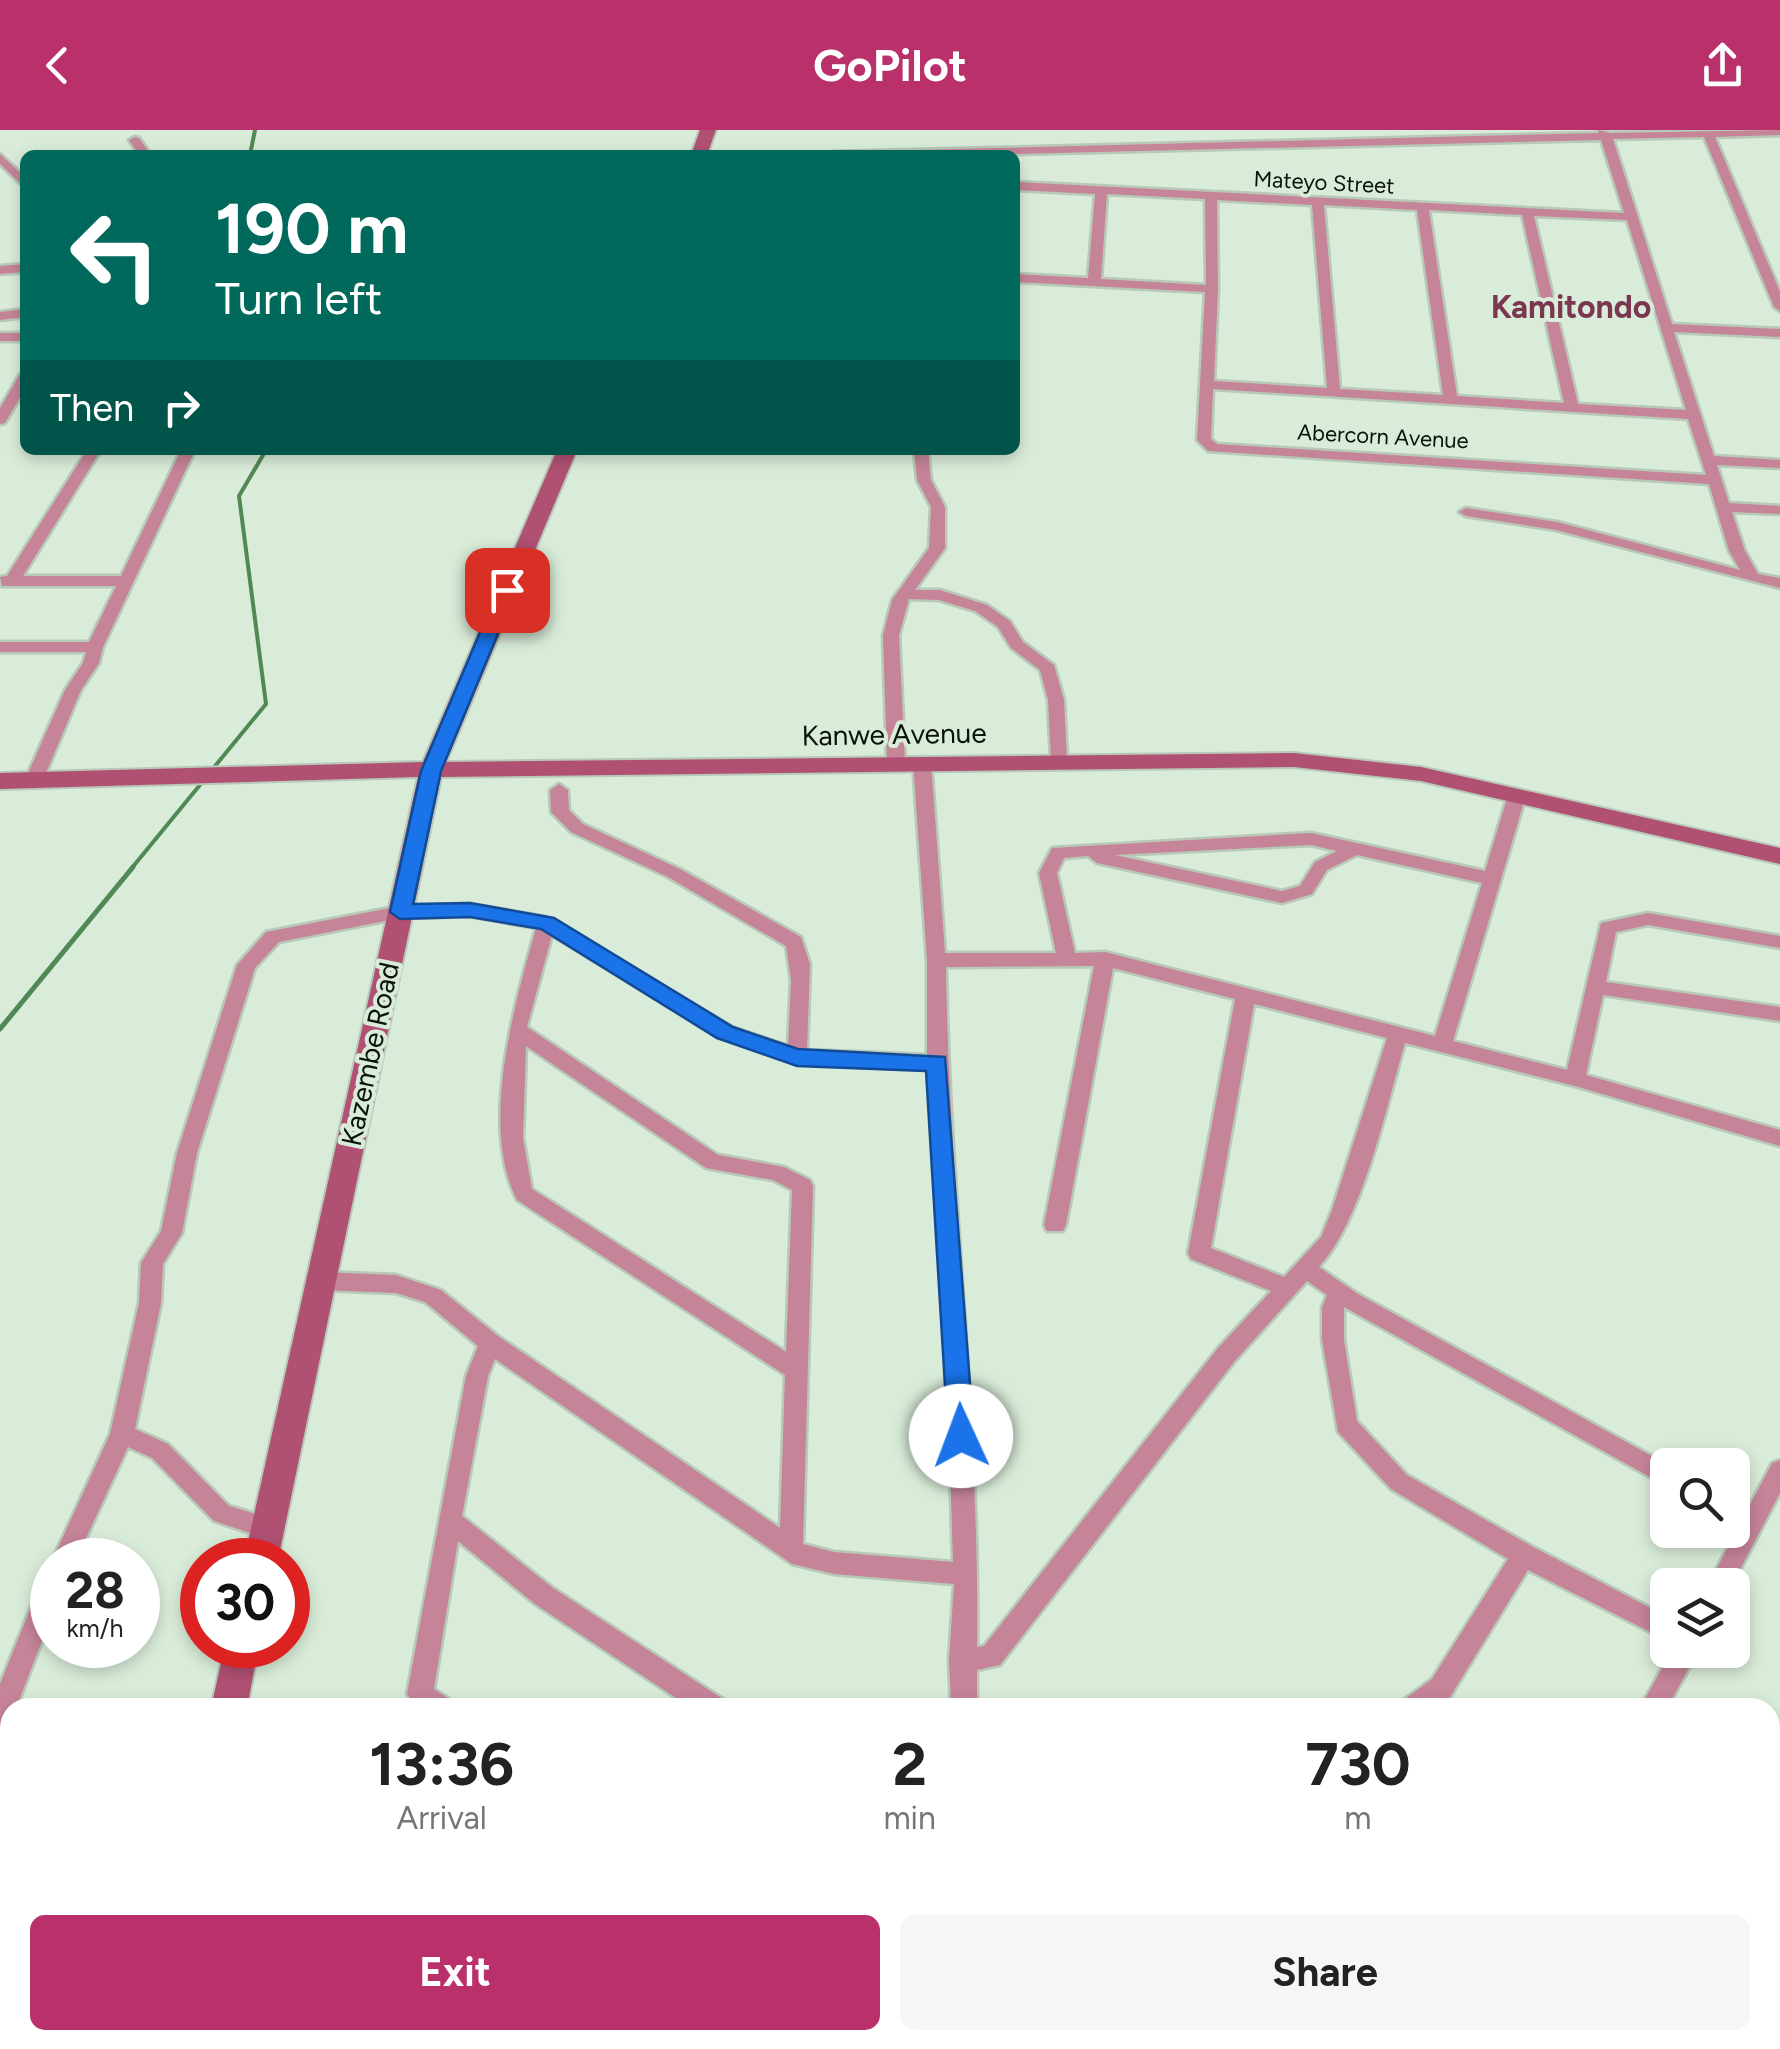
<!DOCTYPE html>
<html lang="en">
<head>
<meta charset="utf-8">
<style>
  :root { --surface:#fff; --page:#f6f6f6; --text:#222; --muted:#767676; --accent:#ba306b }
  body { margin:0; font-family:Figtree,sans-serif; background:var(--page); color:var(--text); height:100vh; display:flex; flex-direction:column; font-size:38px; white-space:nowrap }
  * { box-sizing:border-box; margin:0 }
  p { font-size:32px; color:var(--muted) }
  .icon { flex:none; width:55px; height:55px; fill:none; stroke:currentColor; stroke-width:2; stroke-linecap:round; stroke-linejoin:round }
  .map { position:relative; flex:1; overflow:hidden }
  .drawer { position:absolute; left:0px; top:1568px; width:1780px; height:352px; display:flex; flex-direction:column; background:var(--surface); border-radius:30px 30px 0 0; box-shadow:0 5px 15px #0003 }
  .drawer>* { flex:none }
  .top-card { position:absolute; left:20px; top:20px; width:1000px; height:305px; border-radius:15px; box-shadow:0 5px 15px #0003; background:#00695c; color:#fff; overflow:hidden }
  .buttons { position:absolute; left:1650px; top:1318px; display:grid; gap:20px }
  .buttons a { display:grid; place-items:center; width:100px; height:100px; border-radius:15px; background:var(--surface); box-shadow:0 5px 15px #0003; font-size:50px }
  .speed { position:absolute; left:30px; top:1408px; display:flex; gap:20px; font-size:50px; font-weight:700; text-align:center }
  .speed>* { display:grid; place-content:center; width:130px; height:130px; border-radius:50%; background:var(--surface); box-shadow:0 5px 15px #0003; line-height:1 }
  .speed small { font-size:25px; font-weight:400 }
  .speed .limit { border:15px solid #d22; background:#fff; color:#111 }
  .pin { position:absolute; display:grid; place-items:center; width:85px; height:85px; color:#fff; margin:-42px; border-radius:20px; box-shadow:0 5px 15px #0006 }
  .me { position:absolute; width:110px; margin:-55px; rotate:358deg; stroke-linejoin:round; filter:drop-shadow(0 0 8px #0008) }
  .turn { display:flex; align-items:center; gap:35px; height:210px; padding:0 30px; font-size:45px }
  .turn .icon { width:130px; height:130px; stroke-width:2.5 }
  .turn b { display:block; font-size:70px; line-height:85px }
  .then { display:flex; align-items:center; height:95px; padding:0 30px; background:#0003; gap:20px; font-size:38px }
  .eta { display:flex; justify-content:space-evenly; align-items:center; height:170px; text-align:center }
  .eta b { font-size:60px; font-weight:700; line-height:70px }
  .action { display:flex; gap:20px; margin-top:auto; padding:20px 30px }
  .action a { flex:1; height:115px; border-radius:15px; background:var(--accent); color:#fff; font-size:40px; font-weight:700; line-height:115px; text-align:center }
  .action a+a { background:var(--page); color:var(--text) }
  header { display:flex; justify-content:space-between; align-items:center; height:130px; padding:0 30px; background:var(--accent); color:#fff; font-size:45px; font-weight:700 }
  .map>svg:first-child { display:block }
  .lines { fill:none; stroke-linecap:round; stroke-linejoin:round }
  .stream-far1 { stroke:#518954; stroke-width:4 }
  .stream { stroke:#518954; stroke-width:5 }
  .minor-casing { stroke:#b8c9b8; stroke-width:5 }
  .secondary-casing { stroke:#b8c9b8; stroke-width:4 }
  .minor { fill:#c68499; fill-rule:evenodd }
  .secondary { fill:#b05174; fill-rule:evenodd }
  .route { fill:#1a73e8; stroke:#114b97; stroke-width:2.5 }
  .labels { text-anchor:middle; stroke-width:8; stroke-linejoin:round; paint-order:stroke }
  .far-street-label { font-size:22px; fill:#0b110b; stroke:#d9ecd9 }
  .street-label { font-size:28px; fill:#0b110b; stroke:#d9ecd9 }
  .far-district-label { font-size:32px; font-weight:bold; fill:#7c3750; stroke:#d9ecd9 }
</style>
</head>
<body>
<header><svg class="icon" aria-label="back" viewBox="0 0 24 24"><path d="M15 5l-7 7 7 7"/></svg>GoPilot<svg class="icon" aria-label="share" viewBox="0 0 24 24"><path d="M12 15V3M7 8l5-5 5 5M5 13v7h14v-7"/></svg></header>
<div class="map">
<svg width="1780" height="1919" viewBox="0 0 1780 1919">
  <rect width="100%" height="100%" fill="#d9ecd9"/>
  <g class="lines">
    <g class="stream-far1">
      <polyline points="250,25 255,0"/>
      <polyline points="211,641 266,574 239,366 266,320"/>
      <polyline points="131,739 204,650"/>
    </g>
    <polyline class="stream" points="0,899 133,737"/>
    <g class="minor-casing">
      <g id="minor">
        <path d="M1598,0l12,3 170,-3v5l-65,2 65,155v19l-6,-4 -70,-170 -91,2 59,185 108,5v8l-106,-5 40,124 66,4v8l-63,-3 12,38 51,3v8l-48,-2 13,39 13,23 22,4v10l-224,-58 -90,-14 -7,-4 7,-4 91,14 183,48 -11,-19 -20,-67 -501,-33 -11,-11 8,-148 -190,-10v-8l73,4 7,-84 -80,-4v-8l609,31 -23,-73 -628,15h-147l6,-3 767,-19zM1107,64l98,5 1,86 -105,-6zM1217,70l95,5 15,183 -113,-7 4,-92zM1324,75l93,5 26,185 -103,-6zM1429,80l93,5 42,188 -107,-7zM1534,86l93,4 59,190 -108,-6zM1213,259l475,30 18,56 -489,-31 -6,-5z"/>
        <polygon points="135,7 139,8 151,25 139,25 129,10"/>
        <polygon points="0,24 25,47 25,58 0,34"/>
        <polygon points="25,134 25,142 0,144 0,136"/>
        <polygon points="25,179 25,187 0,190 0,182"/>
        <rect x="0" y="203" width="25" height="8"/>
        <polygon points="25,243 25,259 5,293 0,294 0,278 20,244"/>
        <polygon points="87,320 101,320 23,446 121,446 181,320 195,320 103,517 99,533 81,560 43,650 34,655 25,650 65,560 83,533 86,522 0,522 0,512 89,512 116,456 2,456 0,447 7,446"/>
        <polygon points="914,320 928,320 931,350 945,377 945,418 915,460 940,460 987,475 1010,491 1023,512 1054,535 1064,570 1067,630 1065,634 1059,635 1051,630 1048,570 1040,540 1011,518 998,497 975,481 939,470 909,469 899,505 905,633 896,638 887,633 883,505 892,470 929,418 931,377 917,350"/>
        <path d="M922,627l9,5 14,191h111l-17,-80 13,-25 259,-15 174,38 23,-76 9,-6 9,6 -73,246 114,29 34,-147 47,-10 132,23v12l-132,-23 -32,7 -10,50 174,25v14l-177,-26 -17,80 194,55v16l-205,-60 -170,-43c-19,64 -42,176 -86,224l39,27 310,171v22l-324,-180v33l13,81 50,54 126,72 135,70v24l-140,-71 -78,127 -15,11h-34l4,-9 27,-20 76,-120 -117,-70 -53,-57 -16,-92v-33l5,-12 -20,-14 -73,81 -234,303 -23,5v38h-26l-2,-48 5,-76 -120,-10 -42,-10 -297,-205 -7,17 -26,140 91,72 170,111 4,9h-36l-156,-104 -77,-63 -24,148 15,10 4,9h-35l-11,-14 59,-318 12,-30 -53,-44 -29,-9 -75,-3 -8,-3 -3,-6 3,-6 8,-3 75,3 45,15 57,46 282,192 5,-153 -268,-175c-38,-74 -2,-197 19,-272l-66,-12 -70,2 -121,24 -24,26 -58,185 -15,80 -19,31 -2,39 -26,126 33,15 61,62 47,14 4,8 -4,8 -8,3 -54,-18 -62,-63 -24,-11 -52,113 -24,1 58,-127 29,-131 2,-40 20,-32 16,-78 60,-188 29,-33 134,-26 70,-2 76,13 186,110 56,19 3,-66 -5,-34 -118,-69 -97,-45 -20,-20 -1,-22 9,-6 9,6 1,20 14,14 97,45 121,68 9,27 -3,86 120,5v-95l-14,-198zM1311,715l26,6 -22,11 -15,24 -18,5 -167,-36zM1357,725l125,28 -47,153 -330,-84 -30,1 -18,-80 7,-15 24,-2 9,7 185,40 30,-9 15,-24zM552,805l166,102 79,27 131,6 19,298 6,194 -119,-10 -31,-8 10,-358 -3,-6 -26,-13 -66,-12 -191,-128zM1094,836l-50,259 3,6h16l3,-6 47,-257 122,31 -47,254 3,6 80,32 -53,57 -234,298 -7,1c3,-228 -28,-453 -31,-680zM1254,874l133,34 -55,172 -11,27 -37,40 -73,-29zM526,916l180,122 67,12 19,10 -6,162 -254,-163 -9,-51z"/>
        <polygon points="1780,1330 1780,1363 1732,1455 1708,1455 1772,1333"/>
        <polygon points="52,1444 52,1485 16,1578 10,1578 9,1595 0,1598 0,1554 43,1447"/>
        <polygon points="1672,1520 1699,1520 1667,1578 1640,1578"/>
        <polygon points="0,1721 10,1726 10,1754 0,1749"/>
        <polygon points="375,1910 403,1910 402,1919 374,1919"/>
        <polygon points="965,1910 993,1910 994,1919 966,1919"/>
        <polygon points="1587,1910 1616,1910 1619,1919 1590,1919"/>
      </g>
    </g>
    <g class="secondary-casing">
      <g id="secondary">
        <polygon points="700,0 716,0 707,25 691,25"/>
        <polygon points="557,320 577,320 446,632 1294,623 1421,637 1780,718 1780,734 1421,651 1294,637 441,647 278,1430 244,1430 418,647 0,659 0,643 423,632"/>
        <polygon points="225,1515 259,1515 247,1578 211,1578"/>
        <polygon points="133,1910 173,1910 171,1919 131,1919"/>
      </g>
    </g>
    <use href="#minor" class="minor"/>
    <use href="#secondary" class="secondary"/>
  </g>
  <polygon class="route" points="507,454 516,460 441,641 413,774 470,773 554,788 733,897 798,919 945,927 974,1306 970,1315 961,1318 951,1315 948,1306 926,941 797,936 717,908 541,799 470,787 400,789 390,782 421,641 498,460"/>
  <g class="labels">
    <g class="far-street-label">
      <text transform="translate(1324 52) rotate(3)" y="8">Mateyo Street</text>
      <text transform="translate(1383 306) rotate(3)" y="8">Abercorn Avenue</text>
    </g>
    <g class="street-label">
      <text transform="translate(894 604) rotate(-1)" y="10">Kanwe Avenue</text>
      <text transform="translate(370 924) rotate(-78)" y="10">Kazembe Road</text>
    </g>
    <g class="far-district-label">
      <text x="1571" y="188">Kamitondo</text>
    </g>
  </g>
</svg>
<div class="buttons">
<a><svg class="icon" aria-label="search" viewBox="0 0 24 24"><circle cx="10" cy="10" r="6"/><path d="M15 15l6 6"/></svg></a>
<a><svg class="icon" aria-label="layers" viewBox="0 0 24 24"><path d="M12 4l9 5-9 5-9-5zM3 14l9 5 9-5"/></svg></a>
</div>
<div class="speed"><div>28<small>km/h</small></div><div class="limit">30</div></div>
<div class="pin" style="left:507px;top:460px;background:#d93025"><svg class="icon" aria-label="arrive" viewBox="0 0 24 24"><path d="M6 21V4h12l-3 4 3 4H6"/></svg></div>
<svg class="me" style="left:961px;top:1306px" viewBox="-20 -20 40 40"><circle r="19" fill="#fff"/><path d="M0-13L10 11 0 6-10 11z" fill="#1a73e8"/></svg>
<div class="top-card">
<div class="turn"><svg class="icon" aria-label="left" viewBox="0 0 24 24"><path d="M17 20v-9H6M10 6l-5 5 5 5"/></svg><div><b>190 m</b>Turn left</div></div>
<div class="then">Then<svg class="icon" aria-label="right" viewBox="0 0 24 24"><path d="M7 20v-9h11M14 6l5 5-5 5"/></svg></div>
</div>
<section class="drawer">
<div class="eta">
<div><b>13:36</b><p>Arrival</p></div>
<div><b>2</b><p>min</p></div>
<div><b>730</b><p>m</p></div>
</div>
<div class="action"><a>Exit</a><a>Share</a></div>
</section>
</div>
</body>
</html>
